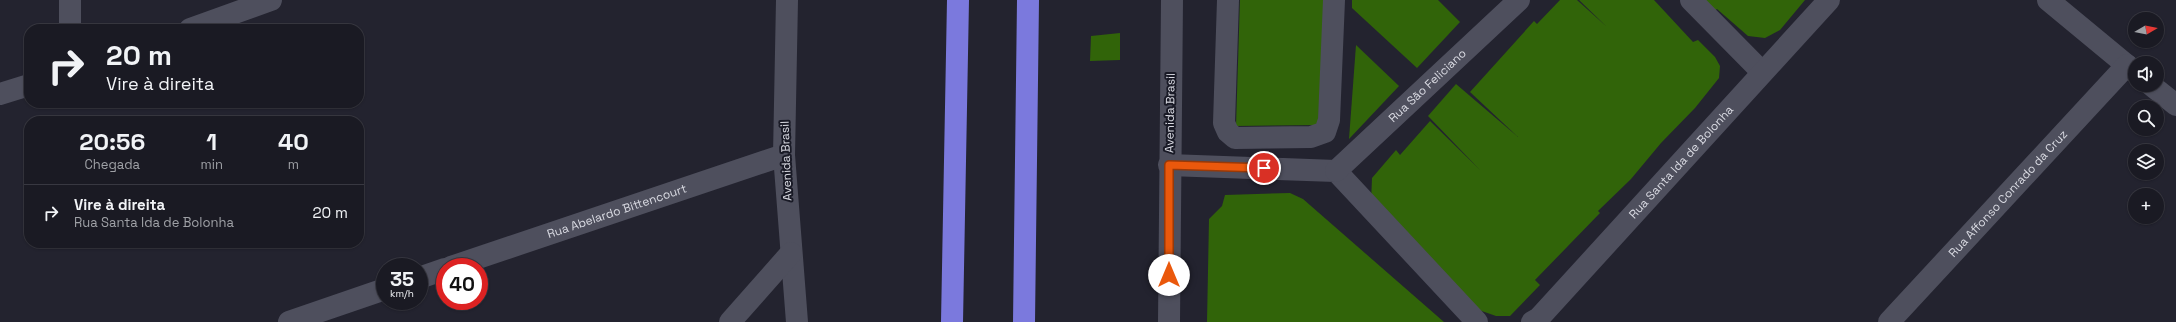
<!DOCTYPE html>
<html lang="pt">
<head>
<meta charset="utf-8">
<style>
  :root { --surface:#1a1a23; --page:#23232b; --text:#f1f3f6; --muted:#9fa1a6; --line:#383841 }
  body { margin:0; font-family:"Space Grotesk",sans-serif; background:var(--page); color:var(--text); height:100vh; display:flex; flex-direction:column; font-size:15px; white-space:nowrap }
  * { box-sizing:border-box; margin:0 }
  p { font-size:13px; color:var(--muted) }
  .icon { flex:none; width:22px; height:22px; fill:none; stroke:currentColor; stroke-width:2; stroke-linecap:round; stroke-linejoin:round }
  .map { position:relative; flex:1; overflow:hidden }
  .drawer { position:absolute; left:24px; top:116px; width:340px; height:132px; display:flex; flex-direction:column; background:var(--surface); border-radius:16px; box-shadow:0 1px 3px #0004,0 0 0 1px var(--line) }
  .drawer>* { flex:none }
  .top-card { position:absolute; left:24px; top:24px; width:340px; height:84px; border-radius:16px; box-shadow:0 1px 3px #0004,0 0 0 1px var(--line); background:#1a1a23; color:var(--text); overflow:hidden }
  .needle { width:26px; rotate:80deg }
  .tools { position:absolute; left:2128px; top:12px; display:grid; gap:8px }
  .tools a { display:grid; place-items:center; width:36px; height:36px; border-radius:50%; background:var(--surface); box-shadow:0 1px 3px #0004,0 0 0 1px var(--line); font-size:20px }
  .speed { position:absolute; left:376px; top:258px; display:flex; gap:8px; font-size:20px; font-weight:700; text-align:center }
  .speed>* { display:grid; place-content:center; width:52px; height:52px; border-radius:50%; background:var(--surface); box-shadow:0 1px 3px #0004,0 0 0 1px var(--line); line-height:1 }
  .speed small { font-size:10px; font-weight:400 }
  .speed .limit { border:6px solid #d22; background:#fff; color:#111 }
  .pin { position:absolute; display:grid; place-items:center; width:34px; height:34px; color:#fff; margin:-17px; border:2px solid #fff; border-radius:50%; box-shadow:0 1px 4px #0007 }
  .me { position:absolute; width:44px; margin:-22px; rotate:0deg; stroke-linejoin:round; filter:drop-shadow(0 0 3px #0008) }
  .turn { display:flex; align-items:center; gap:14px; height:84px; padding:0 16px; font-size:18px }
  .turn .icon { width:52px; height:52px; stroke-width:2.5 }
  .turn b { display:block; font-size:28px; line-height:34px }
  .eta { display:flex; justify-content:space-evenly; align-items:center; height:68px; text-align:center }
  .eta b { font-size:24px; font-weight:800; line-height:28px }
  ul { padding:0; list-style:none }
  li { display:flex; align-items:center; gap:12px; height:56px; padding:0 16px; border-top:1px solid var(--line) }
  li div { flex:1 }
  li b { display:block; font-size:15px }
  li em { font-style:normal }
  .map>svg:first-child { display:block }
  .building { fill:#316409 }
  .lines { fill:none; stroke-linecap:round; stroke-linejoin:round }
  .minor { stroke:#4e4f5d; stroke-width:22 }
  .highway { stroke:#7b79dd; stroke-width:22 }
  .route-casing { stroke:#983908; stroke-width:10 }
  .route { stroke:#ea580c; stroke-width:7 }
  .labels { text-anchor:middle; stroke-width:4; stroke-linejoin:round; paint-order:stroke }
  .street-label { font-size:12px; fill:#d9dae2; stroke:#191a26 }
</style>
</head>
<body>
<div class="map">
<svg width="2176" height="322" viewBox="0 0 2176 322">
  <rect width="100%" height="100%" fill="#23232f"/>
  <g class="building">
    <polygon points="1240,0 1326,0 1322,125 1236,126"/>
    <polygon points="1352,0 1438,0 1460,22 1417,68 1352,8"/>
    <polygon points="1560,0 1577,0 1607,27 1579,0 1654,0 1693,42 1698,40 1715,57 1720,66 1719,78 1695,108 1661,143 1631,179 1598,211 1600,213 1535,280 1540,285 1510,316 1496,316 1476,309 1371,203 1372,178 1396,150 1400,155 1430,121 1480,170 1428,116 1456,84 1518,137 1470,92 1534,21 1537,24"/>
    <polygon points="1702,0 1805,0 1780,30 1765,38 1748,36 1717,9 1713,12"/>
    <polygon points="1120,33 1120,60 1090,61 1091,36"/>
    <polygon points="1356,45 1399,86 1349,139"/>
    <polygon points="1290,193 1303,199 1444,322 1207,322 1209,219 1222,206 1225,195"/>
  </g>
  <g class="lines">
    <g class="minor">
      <polyline points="70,0 70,29"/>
      <polyline points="787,0 784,155 797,322"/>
      <polyline points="1228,0 1224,123 1228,132 1235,138 1311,137 1325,132 1329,120 1334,0"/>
      <polyline points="1691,0 1762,72"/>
      <polyline points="2048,0 2135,72"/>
      <polyline points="190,29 271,0"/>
      <polyline points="2151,85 2176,105"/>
      <polyline points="0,94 29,85"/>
      <polyline points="1169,165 1336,171 1477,322"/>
      <path id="s1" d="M1336,171l183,-171"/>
      <path id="s2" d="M451,267l333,-112"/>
      <polyline points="419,278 445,269"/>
      <polyline points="289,322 385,289"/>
      <polyline points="730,322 791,253"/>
      <polyline points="1169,322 1172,0"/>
      <path id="s3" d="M1532,322l7,-4 290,-318"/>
      <path id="s4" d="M1889,322l238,-257"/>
    </g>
    <g class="highway">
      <polyline points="952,322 958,0"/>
      <polyline points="1024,322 1028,0"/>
    </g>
  </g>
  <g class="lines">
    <g class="route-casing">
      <polyline id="route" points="1169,275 1169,165 1264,168"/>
    </g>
    <use href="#route" class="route"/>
  </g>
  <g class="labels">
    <g class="street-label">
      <text dy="4" stroke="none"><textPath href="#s1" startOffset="125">Rua São Feliciano</textPath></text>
      <text transform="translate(1170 113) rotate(-89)" y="4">Avenida Brasil</text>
      <text transform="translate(786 161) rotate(-92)" y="4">Avenida Brasil</text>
      <text dy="4" stroke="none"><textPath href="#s3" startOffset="219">Rua Santa Ida de Bolonha</textPath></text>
      <text dy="4" stroke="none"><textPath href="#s4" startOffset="175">Rua Affonso Conrado da Cruz</textPath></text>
      <text dy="4" stroke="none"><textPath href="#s2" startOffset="175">Rua Abelardo Bittencourt</textPath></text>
    </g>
  </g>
</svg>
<div class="tools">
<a><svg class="needle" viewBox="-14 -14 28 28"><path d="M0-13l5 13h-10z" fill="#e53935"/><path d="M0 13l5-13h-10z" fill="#9fa1a6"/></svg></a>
<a><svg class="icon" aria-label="sound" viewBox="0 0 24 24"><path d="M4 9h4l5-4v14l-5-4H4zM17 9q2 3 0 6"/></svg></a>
<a><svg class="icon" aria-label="search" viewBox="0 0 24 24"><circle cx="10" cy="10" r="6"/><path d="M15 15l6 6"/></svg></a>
<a><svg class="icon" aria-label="layers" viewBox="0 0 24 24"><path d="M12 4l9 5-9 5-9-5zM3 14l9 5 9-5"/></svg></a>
<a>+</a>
</div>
<div class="speed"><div>35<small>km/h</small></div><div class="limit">40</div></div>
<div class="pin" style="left:1264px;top:168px;background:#d93025"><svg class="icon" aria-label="arrive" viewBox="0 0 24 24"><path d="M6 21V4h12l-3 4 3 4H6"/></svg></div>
<svg class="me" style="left:1169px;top:275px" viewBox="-20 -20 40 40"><circle r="19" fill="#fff"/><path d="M0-13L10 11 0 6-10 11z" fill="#ea580c"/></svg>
<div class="top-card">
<div class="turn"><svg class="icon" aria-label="right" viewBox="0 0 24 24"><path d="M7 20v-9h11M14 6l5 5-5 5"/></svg><div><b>20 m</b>Vire à direita</div></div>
</div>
<section class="drawer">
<div class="eta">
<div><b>20:56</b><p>Chegada</p></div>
<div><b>1</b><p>min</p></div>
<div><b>40</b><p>m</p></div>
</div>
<ul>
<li><svg class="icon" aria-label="right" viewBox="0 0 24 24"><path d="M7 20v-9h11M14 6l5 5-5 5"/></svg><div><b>Vire à direita</b><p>Rua Santa Ida de Bolonha</p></div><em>20 m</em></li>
</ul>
</section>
</div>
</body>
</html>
